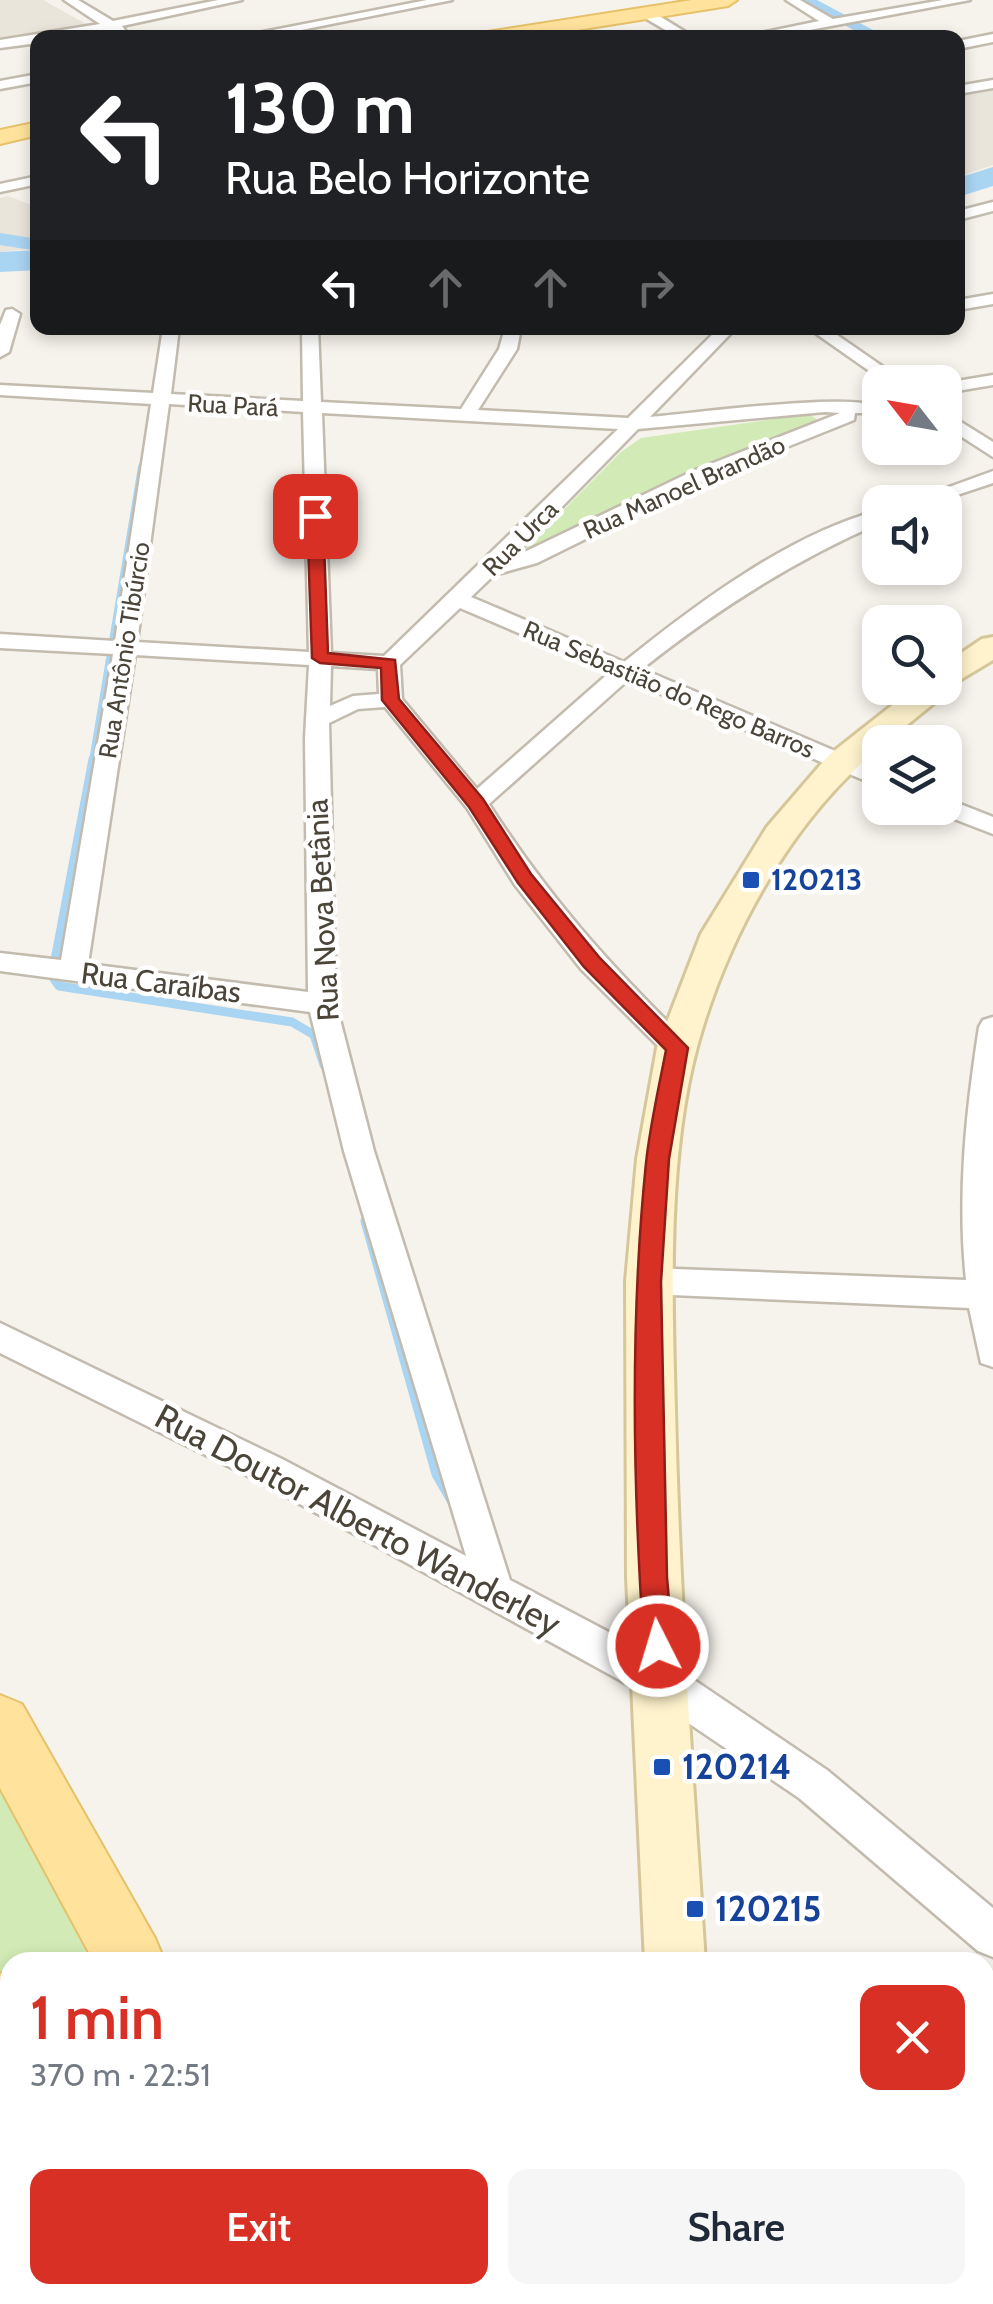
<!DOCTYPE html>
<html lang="en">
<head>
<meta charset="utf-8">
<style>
  :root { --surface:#fff; --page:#f6f6f7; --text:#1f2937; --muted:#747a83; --accent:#d93025 }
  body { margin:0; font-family:Cabin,sans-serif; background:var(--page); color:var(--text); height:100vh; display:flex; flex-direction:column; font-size:38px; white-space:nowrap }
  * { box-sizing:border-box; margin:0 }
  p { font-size:32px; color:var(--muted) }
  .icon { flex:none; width:55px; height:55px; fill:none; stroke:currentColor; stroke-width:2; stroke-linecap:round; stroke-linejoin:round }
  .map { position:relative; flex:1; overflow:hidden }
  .panel { position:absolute; left:0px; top:1952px; width:995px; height:352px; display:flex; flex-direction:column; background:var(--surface); border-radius:30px 30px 0 0; box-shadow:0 5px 15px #0003 }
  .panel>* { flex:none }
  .banner { position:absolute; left:30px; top:30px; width:935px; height:305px; border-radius:20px; box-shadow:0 5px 15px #0003; background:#202124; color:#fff; overflow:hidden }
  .needle { width:65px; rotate:301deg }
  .controls { position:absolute; left:862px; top:365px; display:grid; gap:20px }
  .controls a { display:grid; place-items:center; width:100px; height:100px; border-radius:20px; background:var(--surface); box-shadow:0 5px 15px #0003; font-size:50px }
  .pin { position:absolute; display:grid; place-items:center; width:85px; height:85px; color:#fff; margin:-42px; border-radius:20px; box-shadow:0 5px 15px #0006 }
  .me { position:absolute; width:110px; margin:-55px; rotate:355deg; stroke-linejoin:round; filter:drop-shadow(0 0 8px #0008) }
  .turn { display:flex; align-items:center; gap:35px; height:210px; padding:0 30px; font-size:45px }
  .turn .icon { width:130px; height:130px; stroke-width:2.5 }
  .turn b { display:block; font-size:70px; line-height:85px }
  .lanes { display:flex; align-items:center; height:95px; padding:0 30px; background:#0003; justify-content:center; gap:50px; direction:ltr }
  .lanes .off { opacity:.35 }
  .round { display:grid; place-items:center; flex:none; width:105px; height:105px; border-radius:20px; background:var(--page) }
  .summary { display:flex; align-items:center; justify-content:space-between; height:170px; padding:0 30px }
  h1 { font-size:60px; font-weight:600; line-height:75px; color:var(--accent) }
  .action { display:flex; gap:20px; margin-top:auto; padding:20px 30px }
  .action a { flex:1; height:115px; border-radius:20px; background:var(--accent); color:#fff; font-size:40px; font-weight:600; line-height:115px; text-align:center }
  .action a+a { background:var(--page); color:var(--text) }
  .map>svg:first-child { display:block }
  .residential { fill:#eae5da }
  .green { fill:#d2eab5 }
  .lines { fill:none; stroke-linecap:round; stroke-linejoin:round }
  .stream-far2 { stroke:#a9d4f2; stroke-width:8 }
  .stream-far1 { stroke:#a9d4f2; stroke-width:9 }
  .stream { stroke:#a9d4f2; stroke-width:11 }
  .canal { fill:#a9d4f2; fill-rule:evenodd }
  .river { fill:#a9d4f2; fill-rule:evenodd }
  .street-casing { stroke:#c2bbae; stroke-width:5 }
  .secondary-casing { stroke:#d6c79b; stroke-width:6 }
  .primary-casing { stroke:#e6c16a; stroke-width:4 }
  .street { fill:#fff; fill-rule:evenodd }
  .secondary { fill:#fff3cd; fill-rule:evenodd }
  .primary { fill:#ffe39c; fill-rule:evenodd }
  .route { fill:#d93025; stroke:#8d1f18; stroke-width:2.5 }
  .transit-dot { fill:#1a4fb4; stroke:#fff; stroke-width:4 }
  .labels { text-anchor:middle; stroke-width:9; stroke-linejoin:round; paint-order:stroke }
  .far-street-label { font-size:25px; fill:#4b4439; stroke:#fff }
  .transit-label { font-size:30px; font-weight:bold; fill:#164399; stroke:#fff; text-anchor:start }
  .street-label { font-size:30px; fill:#4b4439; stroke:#fff }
  .near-street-label { font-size:35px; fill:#4b4439; stroke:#fff }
  .near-transit-label { font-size:35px; font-weight:bold; fill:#164399; stroke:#fff; text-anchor:start }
</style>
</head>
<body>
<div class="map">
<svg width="993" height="2304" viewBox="0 0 993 2304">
  <rect width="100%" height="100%" fill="#f6f3ec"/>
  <g class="residential">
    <polygon points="0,0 43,0 95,29 38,38 37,41 0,49"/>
    <polygon points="993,89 993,165 958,177 958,95"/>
    <polygon points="8,196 37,207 37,248 0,252 0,198"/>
  </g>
  <g class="green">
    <path d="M809,414l9,6c-98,37 -191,79 -282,130l-10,-2 95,-96 20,-14z"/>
    <polygon points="0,1780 91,1962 10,1962 10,1985 0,1978"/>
  </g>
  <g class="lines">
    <polyline class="stream-far2" points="93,761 142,467"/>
    <polyline class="stream-far1" points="93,759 52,976 59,986 292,1022 314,1035 324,1065"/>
    <polyline class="stream" points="366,1221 437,1474 452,1500"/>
    <g class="canal">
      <polygon points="799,0 817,0 888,38 868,38"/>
      <polygon points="0,233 38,239 38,251 0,245"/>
    </g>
    <g class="river">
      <polygon points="993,167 993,186 958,197 958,178"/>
      <polygon points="38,250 38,270 0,272 0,252"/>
    </g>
    <g class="street-casing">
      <g id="street">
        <path d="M64,0h14l35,21 105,-21h24l-120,26 3,4 -6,4c-19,-8 -58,4 -81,4v5l-38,5v-8l100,-16z"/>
        <polygon points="427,0 452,0 261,38 232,38"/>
        <polygon points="786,0 800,0 833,19 943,0 970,0 767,38 737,38 819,21"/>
        <polygon points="640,9 648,9 695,38 679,38 640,15"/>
        <polygon points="993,34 993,42 958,49 958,41"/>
        <polygon points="38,74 38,82 0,89 0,81"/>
        <polygon points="993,80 993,88 958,94 958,86"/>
        <polygon points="38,176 38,184 0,192 0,184"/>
        <polygon points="993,202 993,211 958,220 958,211"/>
        <polygon points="993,294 993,304 958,310 958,300"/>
        <polygon points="12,309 20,314 9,352 0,357 0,325 6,310"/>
        <path d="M163,328h16l-8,66 132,7 -1,-73h16l3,74 140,7 38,-60 6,-21h16l-4,21 -39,61 150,8 91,-90h17l-86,89c38,-3 208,-26 230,-9l-9,5h-16l-1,7 -147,59 -170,84 -43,12 -23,22 153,65c72,-58 165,-128 256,-152v13c-87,38 -164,87 -238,146l238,101v17l-252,-107 -139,124c60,94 119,159 198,237l4,7 -4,7 -10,3 -10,-3 -86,-86 -66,-84 -48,-77 -82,-101 -27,2 -29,14 7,281 38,147 136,429 165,87 152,103 166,138v49l-15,-6 -179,-153 -152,-103 -389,-214 -258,-128v-30l282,136 184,97 -122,-405 -34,-139 -310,-41v-18l61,7 52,-306 -113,-6v-14l115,7 36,-237 -151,-9v-10l153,8zM169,404l134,8 6,240 -172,-10zM825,412l15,1 -147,58 -181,87 126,-129zM322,413l296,16 -234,227 -53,-3zM460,608l150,64 -133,117 -75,-90 -2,-34zM135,655l174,10 -4,73 3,254 -220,-28zM331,666l47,3 1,25 -26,2 -23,10z"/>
        <polygon points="808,328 827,328 905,382 885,382"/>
        <polygon points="993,375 993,385 945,393 945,383"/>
        <polygon points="945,412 993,442 993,457 945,426"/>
        <polygon points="993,471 993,483 936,502 908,502"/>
        <polygon points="945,798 993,817 993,834 936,812 934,808 945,808"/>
        <path d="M993,1017v350l-12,-4 -12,-55 -320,-14 -11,-4 -5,-9 5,-9 11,-4 317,12c-9,-84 0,-169 13,-253l4,-7z"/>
      </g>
    </g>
    <g class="secondary-casing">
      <g id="secondary">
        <path d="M993,637v23l-45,27 -4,8 -58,47h-6v5c-89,73 -153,190 -183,300 -30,111 -25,248 -22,362 4,185 18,369 30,553h-60l-18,-385 -1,-296 11,-122 20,-111 44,-114 66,-107 62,-72 85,-67h31v-24l37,-25z"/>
        <polygon points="657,2295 725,2295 726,2304 658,2304"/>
      </g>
    </g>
    <g class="primary-casing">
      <g id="primary">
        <polygon points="692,0 737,0 728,6 527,38 478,38 487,32"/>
        <polygon points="38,122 38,135 0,144 0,130"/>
        <polygon points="0,1695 22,1704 155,1938 165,1962 94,1962 0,1788"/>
        <polygon points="0,1973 10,1978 10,2051 0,2046"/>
        <polygon points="0,2064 10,2068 10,2145 0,2141"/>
        <polygon points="175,2295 258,2295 261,2304 179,2304"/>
        <polygon points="306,2295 387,2295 390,2304 310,2304"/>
      </g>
    </g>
    <use href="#street" class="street"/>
    <use href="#secondary" class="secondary"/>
    <use href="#primary" class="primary"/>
  </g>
  <path class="route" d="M315,511l8,5 5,137 67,7 4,39 84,100 48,75 68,83 89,91 -19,111 -8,123 6,295 6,69 -4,10 -11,4 -10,-4 -4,-10c-11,-156 -14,-327 2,-483 4,-38 13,-76 20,-113l-82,-83 -66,-84 -49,-76 -87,-107 -1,-32 -61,-5 -8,-5 -5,-142z"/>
  <g class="transit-dot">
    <rect x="741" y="870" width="20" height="20" rx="5"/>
    <rect x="652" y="1757" width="20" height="20" rx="5"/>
    <rect x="685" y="1899" width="20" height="20" rx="5"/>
  </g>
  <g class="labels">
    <g class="far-street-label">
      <text transform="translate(233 405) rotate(3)" y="9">Rua Pará</text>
      <text transform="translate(684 487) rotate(-24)" y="9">Rua Manoel Brandão</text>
      <text transform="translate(520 538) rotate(-45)" y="9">Rua Urca</text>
      <text transform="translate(124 650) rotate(-81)" y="9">Rua Antônio Tibúrcio</text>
      <text transform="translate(669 689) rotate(23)" y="9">Rua Sebastião do Rego Barros</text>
    </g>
    <g class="transit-label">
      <text x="771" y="890">120213</text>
    </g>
    <g class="street-label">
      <text transform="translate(323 910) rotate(-93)" y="10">Rua Nova Betânia</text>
      <text transform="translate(161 983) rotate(7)" y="10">Rua Caraíbas</text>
    </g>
    <g class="near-street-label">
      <text transform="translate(358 1520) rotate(28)" y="12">Rua Doutor Alberto Wanderley</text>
    </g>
    <g class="near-transit-label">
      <text x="682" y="1779">120214</text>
      <text x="715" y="1921">120215</text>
    </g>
  </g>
</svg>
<div class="controls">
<a><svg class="needle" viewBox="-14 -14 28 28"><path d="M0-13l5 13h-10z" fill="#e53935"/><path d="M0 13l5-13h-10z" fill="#747a83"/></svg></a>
<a><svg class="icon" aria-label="sound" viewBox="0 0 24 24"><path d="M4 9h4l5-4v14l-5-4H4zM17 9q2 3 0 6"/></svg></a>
<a><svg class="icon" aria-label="search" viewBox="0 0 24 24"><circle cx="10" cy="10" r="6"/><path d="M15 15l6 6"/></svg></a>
<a><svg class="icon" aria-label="layers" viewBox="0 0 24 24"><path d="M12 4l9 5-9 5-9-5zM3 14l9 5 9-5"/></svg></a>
</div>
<div class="pin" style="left:315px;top:516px;background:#d93025"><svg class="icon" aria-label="arrive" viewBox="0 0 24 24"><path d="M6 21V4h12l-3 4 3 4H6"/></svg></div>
<svg class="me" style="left:658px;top:1646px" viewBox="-20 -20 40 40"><circle r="17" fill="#d93025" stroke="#fff" stroke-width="3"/><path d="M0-11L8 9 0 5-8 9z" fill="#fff"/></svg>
<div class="banner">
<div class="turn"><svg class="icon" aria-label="left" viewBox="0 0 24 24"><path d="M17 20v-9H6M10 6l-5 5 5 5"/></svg><div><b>130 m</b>Rua Belo Horizonte</div></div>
<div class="lanes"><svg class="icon" aria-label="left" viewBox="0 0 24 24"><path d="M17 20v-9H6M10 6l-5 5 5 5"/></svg><svg class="icon off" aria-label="ahead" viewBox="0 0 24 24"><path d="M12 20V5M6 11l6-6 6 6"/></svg><svg class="icon off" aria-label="ahead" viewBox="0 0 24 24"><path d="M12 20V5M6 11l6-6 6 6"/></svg><svg class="icon off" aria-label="right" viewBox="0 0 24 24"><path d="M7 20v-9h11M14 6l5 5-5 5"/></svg></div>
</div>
<section class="panel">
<div class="summary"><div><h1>1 min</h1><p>370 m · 22:51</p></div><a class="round" style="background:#d93025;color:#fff"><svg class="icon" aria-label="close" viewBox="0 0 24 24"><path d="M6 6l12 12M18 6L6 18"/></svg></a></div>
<div class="action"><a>Exit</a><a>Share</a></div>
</section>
</div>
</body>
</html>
